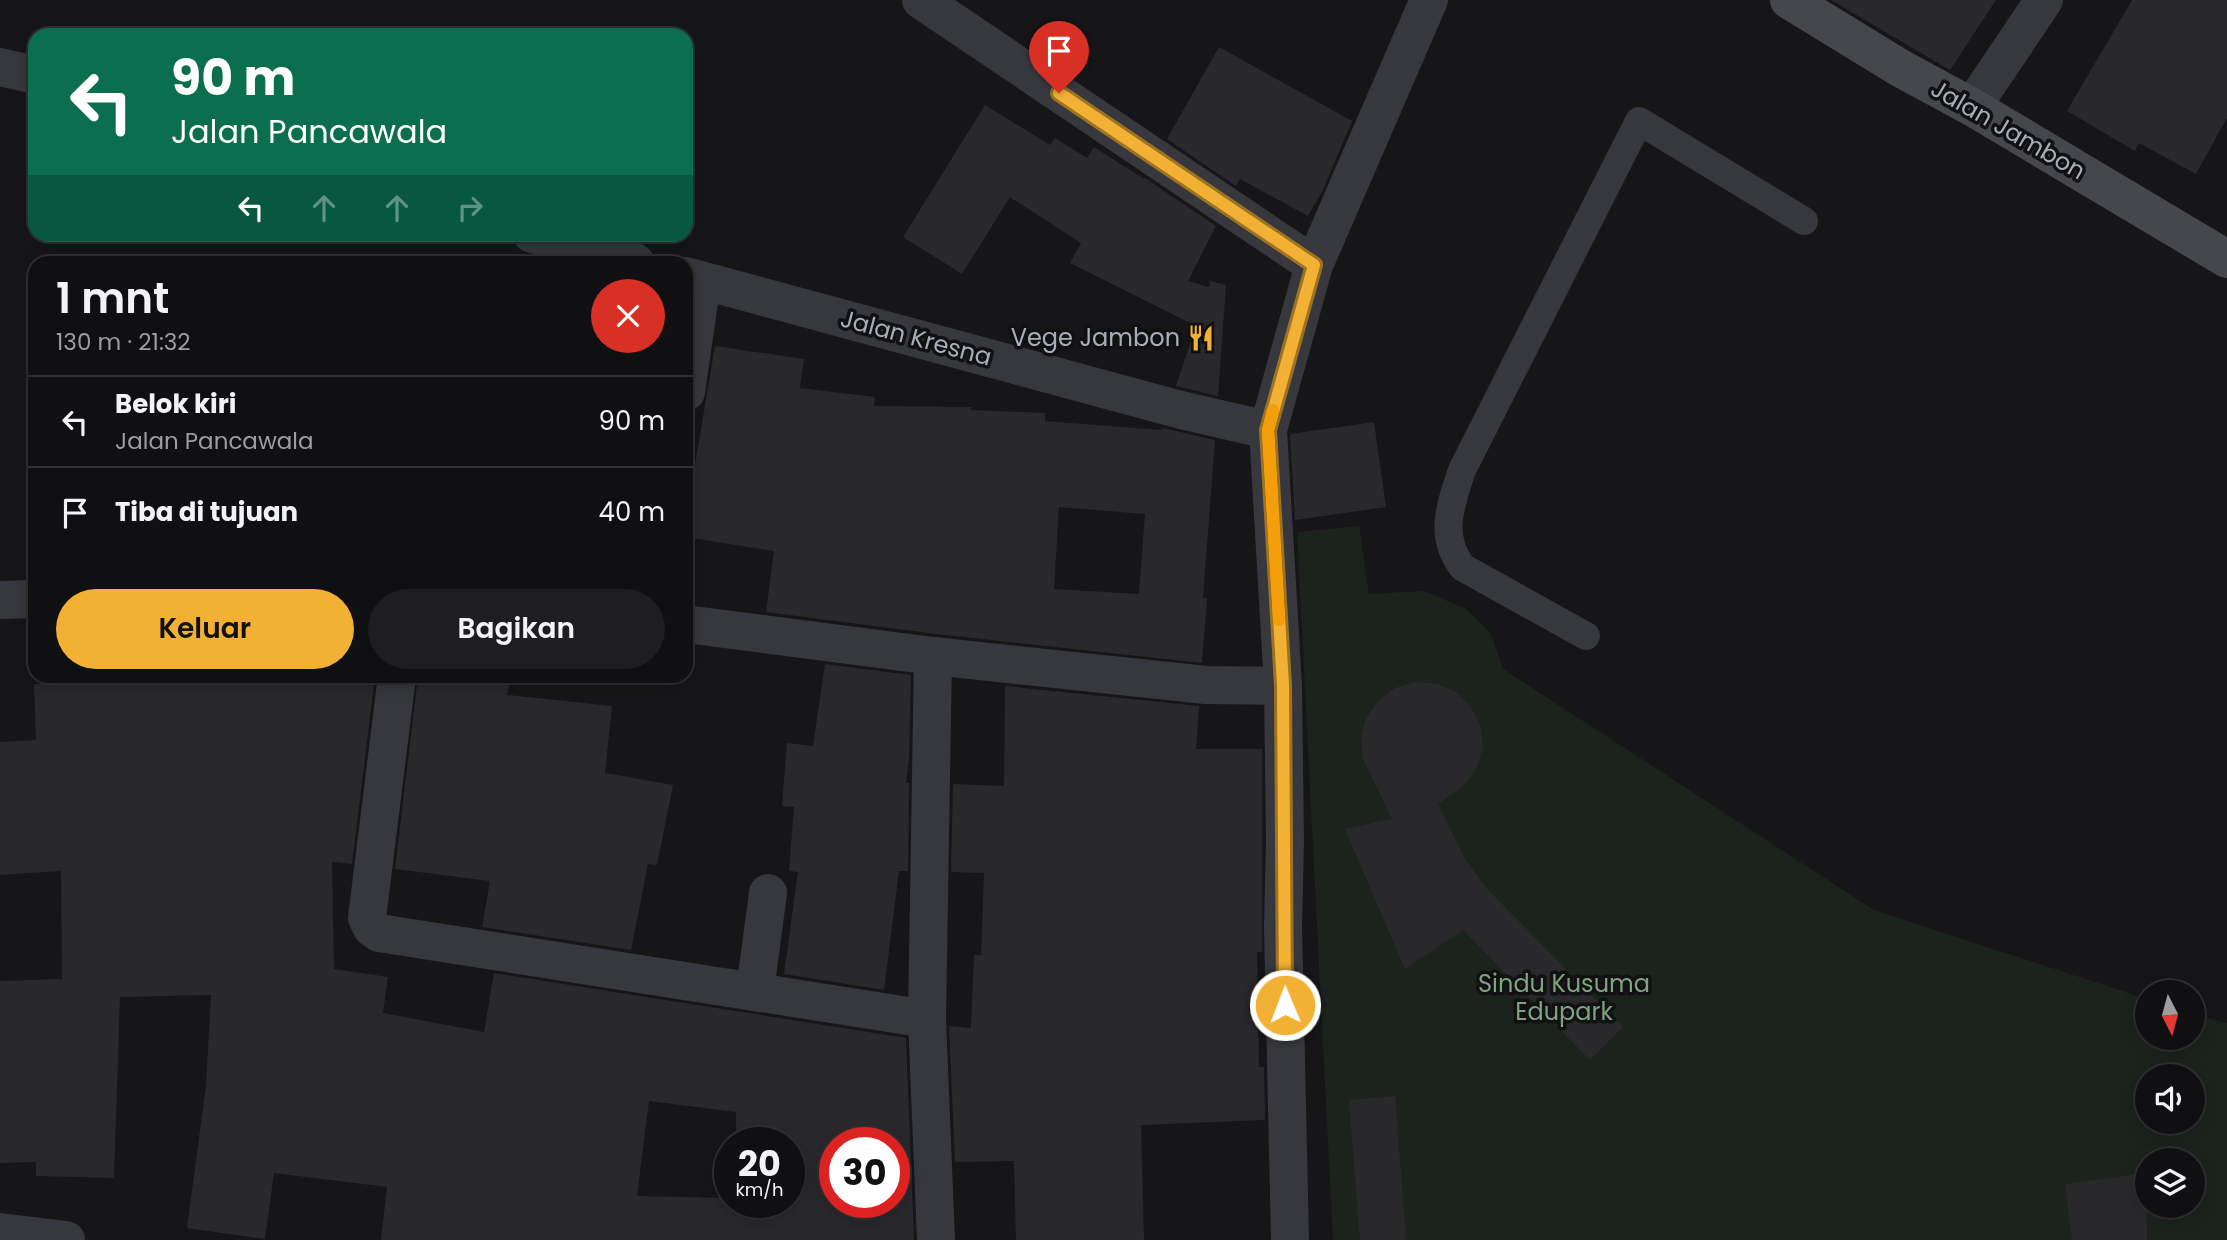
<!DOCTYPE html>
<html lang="id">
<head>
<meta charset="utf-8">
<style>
  :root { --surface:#101012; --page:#1e1e20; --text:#f1f3f6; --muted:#9c9d9f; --line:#303032; --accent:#f2b134 }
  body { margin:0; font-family:Poppins,sans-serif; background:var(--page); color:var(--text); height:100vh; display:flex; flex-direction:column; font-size:26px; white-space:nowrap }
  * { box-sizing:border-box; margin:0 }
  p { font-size:23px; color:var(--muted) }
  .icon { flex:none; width:38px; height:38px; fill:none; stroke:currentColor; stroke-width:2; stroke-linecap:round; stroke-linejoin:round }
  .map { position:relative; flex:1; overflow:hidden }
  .sheet { position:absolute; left:28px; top:256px; width:665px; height:427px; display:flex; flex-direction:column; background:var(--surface); border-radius:21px; box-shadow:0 4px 18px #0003,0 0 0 2px var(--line) }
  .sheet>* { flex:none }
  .top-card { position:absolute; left:28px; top:28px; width:665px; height:214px; border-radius:21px; box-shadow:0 4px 18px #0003,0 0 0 2px var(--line); background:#0b6e4f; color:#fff; overflow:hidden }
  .needle { width:46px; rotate:174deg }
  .buttons { position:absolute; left:2135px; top:980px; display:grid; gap:14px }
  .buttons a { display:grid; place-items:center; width:70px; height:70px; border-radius:50%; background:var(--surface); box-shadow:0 4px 18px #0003,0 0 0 2px var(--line); font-size:35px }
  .speed { position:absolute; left:714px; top:1127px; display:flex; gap:14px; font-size:35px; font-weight:700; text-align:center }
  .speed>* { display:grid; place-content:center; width:91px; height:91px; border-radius:50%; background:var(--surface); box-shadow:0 4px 18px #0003,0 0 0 2px var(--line); line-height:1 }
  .speed small { font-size:18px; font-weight:400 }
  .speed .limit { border:10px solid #d22; background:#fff; color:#111 }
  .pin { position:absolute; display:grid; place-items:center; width:60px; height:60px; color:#fff; margin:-72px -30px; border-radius:50% 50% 50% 0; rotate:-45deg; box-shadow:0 0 7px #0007 }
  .pin .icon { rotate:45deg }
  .me { position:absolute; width:77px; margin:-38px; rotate:359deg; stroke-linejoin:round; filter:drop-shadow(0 0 5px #0008) }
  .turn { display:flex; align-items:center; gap:24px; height:147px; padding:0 28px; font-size:32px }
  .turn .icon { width:91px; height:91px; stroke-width:2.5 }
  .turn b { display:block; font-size:49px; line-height:60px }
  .lanes { display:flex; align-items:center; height:66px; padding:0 28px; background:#0003; justify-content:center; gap:35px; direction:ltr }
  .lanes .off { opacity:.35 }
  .round { display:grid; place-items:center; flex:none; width:74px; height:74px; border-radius:37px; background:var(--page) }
  .overview { display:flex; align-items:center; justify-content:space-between; height:119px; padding:0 28px }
  h1 { font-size:42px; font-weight:600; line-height:52px }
  .action { display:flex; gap:14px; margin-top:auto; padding:14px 28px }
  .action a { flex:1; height:80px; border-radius:42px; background:var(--accent); color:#111; font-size:28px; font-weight:600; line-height:80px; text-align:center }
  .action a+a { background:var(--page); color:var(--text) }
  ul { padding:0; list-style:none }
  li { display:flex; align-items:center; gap:21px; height:91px; padding:0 28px; border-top:2px solid var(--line) }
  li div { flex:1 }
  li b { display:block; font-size:26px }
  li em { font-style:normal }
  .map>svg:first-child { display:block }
  .green { fill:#1c231d; fill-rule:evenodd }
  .building { fill:#29292c; fill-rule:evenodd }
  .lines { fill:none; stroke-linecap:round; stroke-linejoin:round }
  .service { stroke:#37383d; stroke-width:28 }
  .minor { stroke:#37383d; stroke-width:38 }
  .secondary { stroke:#45474d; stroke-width:38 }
  .route-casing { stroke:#9d7322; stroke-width:18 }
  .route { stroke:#f2b134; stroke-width:12 }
  .slow { stroke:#f59e0b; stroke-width:12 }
  .labels { text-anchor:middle; stroke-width:7; stroke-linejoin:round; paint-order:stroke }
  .street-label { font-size:24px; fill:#a8adb8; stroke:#111113 }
  .poi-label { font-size:24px; fill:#a8adb8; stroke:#111113; text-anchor:end }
  .park-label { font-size:24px; fill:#7fa381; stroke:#111113 }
</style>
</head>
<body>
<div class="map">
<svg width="2227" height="1240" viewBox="0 0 2227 1240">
  <rect width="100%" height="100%" fill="#161618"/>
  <path class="green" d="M1359,526l10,68 55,-3 42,18 25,25 12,35 371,241 273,89v39h46v-24l34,9v217h-894l-36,-708zM2147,1076h46v46h-46zM2147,1160h46v46h-46z"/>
  <g class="building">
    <polygon points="1831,0 1996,0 1950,70"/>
    <polygon points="2132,0 2227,0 2227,118 2196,174 2139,143 2135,151 2067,111"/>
    <polygon points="1219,47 1352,121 1323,190 1308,216 1240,179 1236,186 1167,139"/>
    <polygon points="985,105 1050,145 1055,138 1087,158 1094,147 1144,179 1145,178 1216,226 1188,281 1209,287 1210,281 1226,285 1218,396 1176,386 1196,326 1070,263 1081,243 1010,197 962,274 903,237"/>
    <path d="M715,346l89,13 -4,29 75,9 -1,9 97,1v3l74,3v8l117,9 1,-2 52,12 -12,158h4l-5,65 -266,-29 -170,-22 8,-61 -88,-14v-19zM1059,507l86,7 -6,80 -85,-5z"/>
    <polygon points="1374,422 1386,507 1295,520 1290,434"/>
    <polygon points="825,664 911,675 909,759 906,783 909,783 908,871 899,871 884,990 784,974 798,872 789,871 794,807 782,806 787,743 813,746"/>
    <path d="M233,676h142l-23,188 -20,-2 2,107 54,8 -5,36 101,19 10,-59 412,65 8,202h-533l6,-53 -113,-14 -9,66 -78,-11 19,-143 5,-90 -91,2 -6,181 -78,-2v-14l-36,1v-182l62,-2 -1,-108 -61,4v-133l36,-2 -2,-56 89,-3v-4zM649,1101l87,11v31h53v59h-59v-4l-93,-2zM835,1143h59v59h-59z"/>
    <polygon points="418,676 449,676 509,685 507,695 612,706 605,773 673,785 657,865 648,864 631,950 482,927 490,881 395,869"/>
    <polygon points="1415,682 1437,684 1456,692 1471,707 1480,725 1483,747 1477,767 1465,784 1438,804 1465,859 1487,889 1623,1027 1590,1060 1463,930 1405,969 1345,829 1392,819 1363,759 1361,738 1366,718 1378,701 1395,688"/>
    <polygon points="1005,686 1199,706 1196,749 1262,749 1262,952 1257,952 1259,1067 1264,1067 1265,1120 1141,1125 1144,1240 1016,1240 1014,1161 955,1162 949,1026 971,1028 974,955 981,955 984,873 951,872 953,784 1004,786"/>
    <polygon points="1395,1096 1406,1240 1360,1240 1349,1100"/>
    <polygon points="2147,1173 2147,1240 2072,1240 2065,1184"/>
  </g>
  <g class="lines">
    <path class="service" d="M1586,636l-124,-69c-24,-33 -11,-62 0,-97l177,-349 165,100"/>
    <g class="minor">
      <polyline points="921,0 1314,265"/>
      <polyline points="0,67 35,75"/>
      <polyline points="1972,107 2044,0"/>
      <polyline points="532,234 635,262"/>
      <polyline points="686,276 1181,410 1268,430"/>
      <polyline points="686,392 702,281"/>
      <polyline points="0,600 35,599"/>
      <polyline points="686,624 933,656 1206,685 1283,686"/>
      <polyline points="933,656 927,1019 936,1240"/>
      <polyline points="397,676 367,918 372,928 379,933 927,1019"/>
      <polyline points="755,991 768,893"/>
      <polyline points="0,1232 66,1240"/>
      <polyline points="1290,1240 1283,927 1285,841 1283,686 1268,430 1314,265 1429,0"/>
    </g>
    <polyline class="secondary" points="1789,0 1900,68 1972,107 2227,259"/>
  </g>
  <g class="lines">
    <g class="route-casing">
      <polyline id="route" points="1059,93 1314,265 1268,430 1283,685 1285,1005"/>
    </g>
    <use href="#route" class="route"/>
    <polyline class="slow" points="1273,410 1268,430 1279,620"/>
  </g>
  <defs>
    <g id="restaurant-bare" transform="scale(2.1)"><path d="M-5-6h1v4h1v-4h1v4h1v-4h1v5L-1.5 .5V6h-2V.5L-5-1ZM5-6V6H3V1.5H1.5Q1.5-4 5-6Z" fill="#f2b134" stroke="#111113" stroke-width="2.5" paint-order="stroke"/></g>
  </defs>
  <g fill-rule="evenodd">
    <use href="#restaurant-bare" x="1201" y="338"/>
  </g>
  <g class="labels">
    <g class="street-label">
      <text transform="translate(2008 130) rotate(30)" y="8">Jalan Jambon</text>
      <text transform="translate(916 338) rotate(15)" y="8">Jalan Kresna</text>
    </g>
    <g class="poi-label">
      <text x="1180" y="346">Vege Jambon</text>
    </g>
    <g class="park-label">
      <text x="1564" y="992">Sindu Kusuma<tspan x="1564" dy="28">Edupark</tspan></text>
    </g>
  </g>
</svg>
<div class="buttons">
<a><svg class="needle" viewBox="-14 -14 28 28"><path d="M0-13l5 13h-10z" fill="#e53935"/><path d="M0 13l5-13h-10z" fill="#9c9d9f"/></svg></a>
<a><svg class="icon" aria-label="sound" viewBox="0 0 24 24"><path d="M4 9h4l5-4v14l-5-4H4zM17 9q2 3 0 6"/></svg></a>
<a><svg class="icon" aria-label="layers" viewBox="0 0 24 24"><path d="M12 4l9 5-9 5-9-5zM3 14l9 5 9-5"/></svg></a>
</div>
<div class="speed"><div>20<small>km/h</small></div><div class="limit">30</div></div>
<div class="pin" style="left:1059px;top:93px;background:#d93025"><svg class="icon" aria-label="arrive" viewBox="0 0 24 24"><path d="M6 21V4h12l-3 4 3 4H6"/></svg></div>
<svg class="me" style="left:1285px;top:1005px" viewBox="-20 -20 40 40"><circle r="17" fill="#f2b134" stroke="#fff" stroke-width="3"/><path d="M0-11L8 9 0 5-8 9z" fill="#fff"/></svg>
<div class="top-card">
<div class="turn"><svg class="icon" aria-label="left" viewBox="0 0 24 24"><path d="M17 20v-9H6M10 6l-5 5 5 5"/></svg><div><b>90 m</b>Jalan Pancawala</div></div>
<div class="lanes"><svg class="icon" aria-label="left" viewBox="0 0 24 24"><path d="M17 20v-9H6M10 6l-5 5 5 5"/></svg><svg class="icon off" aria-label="ahead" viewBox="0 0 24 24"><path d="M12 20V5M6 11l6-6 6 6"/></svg><svg class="icon off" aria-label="ahead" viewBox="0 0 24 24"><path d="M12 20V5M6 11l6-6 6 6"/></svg><svg class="icon off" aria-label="right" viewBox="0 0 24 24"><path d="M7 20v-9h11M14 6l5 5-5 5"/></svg></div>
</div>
<section class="sheet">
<div class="overview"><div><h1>1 mnt</h1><p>130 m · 21:32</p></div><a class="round" style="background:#d93025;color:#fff"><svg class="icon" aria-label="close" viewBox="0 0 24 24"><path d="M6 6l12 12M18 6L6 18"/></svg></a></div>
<ul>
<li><svg class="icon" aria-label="left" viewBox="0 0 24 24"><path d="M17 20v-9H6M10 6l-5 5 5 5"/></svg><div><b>Belok kiri</b><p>Jalan Pancawala</p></div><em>90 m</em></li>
<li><svg class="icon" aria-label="arrive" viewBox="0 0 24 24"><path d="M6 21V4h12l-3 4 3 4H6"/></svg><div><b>Tiba di tujuan</b></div><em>40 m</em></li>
</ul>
<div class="action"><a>Keluar</a><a>Bagikan</a></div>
</section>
</div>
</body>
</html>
